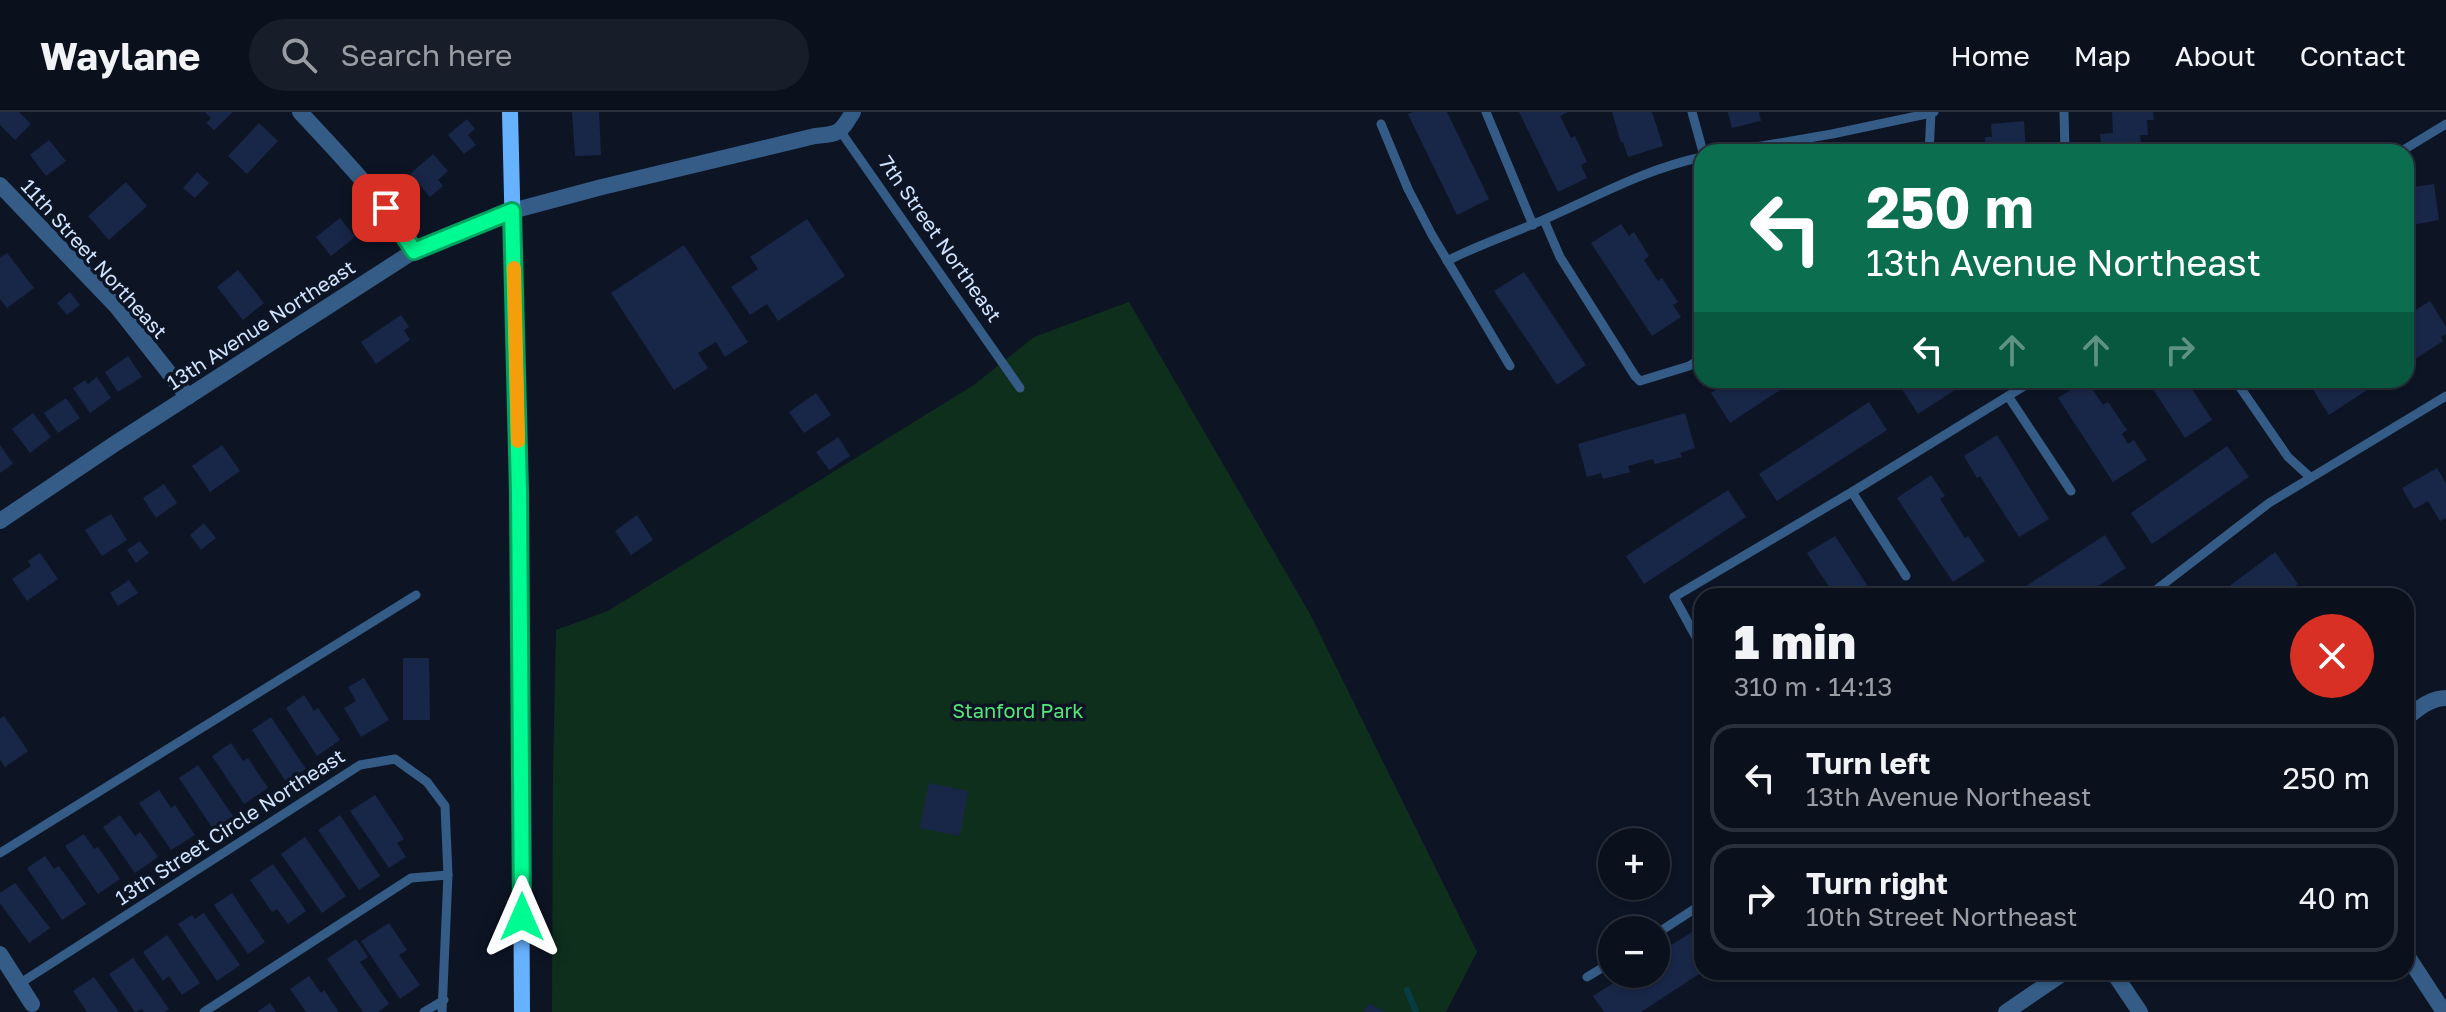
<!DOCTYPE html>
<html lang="en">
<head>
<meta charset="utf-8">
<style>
  :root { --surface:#0a101c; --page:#181e29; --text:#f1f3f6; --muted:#999da3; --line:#2a303b }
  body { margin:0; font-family:"Golos Text",sans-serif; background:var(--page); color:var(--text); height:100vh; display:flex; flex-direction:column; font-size:30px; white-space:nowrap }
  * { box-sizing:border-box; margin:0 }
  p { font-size:26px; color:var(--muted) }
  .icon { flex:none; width:44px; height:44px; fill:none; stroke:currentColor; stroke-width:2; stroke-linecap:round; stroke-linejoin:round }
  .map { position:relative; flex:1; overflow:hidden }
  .drawer { position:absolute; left:1694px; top:476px; width:720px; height:392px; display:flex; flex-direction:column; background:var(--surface); border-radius:24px; box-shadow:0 2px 6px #0004,0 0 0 2px var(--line) }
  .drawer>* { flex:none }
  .hud { position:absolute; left:1694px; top:32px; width:720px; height:244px; border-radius:24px; box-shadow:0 2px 6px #0004,0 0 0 2px var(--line); background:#0b6e4f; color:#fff; overflow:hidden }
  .tools { position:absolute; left:1598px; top:716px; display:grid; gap:16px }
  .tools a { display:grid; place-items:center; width:72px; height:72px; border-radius:50%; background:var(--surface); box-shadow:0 2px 6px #0004,0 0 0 2px var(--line); font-size:40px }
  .pin { position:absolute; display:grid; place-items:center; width:68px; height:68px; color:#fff; margin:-34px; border-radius:16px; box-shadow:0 4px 12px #0006 }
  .me { position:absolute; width:88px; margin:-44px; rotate:0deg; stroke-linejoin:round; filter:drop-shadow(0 0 6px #0008) }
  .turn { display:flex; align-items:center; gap:28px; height:168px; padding:0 40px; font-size:36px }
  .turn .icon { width:104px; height:104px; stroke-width:2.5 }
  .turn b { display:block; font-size:56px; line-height:68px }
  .lanes { display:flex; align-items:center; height:76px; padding:0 40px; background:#0003; justify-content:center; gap:40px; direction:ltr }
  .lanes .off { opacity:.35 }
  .round { display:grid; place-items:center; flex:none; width:84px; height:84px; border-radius:42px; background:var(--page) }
  .overview { display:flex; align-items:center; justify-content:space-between; height:136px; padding:0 40px }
  h1 { font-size:48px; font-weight:800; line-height:60px }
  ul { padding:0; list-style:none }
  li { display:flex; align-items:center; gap:24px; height:108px; margin:0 16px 12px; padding:0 24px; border:4px solid var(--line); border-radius:24px }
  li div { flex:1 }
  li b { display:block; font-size:30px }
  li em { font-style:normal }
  header { display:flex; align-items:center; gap:48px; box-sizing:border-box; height:112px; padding:0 40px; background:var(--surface); border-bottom:2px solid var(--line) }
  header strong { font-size:38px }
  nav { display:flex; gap:44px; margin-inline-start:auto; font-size:28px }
  .search { width:560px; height:72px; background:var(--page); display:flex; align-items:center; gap:20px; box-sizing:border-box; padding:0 28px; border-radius:44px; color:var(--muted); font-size:30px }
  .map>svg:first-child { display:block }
  .green { fill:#0f2f1d }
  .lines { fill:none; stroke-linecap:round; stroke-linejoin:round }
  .stream { stroke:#063d44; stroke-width:6 }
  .building { fill:#182647 }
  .lane { stroke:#355c86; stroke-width:9 }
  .street { stroke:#355c86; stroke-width:16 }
  .secondary { stroke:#67b2ff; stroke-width:16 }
  .route-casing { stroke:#00a35f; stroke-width:20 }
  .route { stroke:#00fb92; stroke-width:14 }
  .slow { stroke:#f59e0b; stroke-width:14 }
  .labels { text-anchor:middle; stroke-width:7; stroke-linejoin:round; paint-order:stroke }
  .street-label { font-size:20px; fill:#d0e3ff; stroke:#0d1525 }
  .park-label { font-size:20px; fill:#55e776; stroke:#0d1525 }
</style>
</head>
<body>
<header>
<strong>Waylane</strong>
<div class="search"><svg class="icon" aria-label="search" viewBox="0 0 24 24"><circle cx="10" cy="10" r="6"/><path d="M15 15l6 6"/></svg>Search here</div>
<nav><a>Home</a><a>Map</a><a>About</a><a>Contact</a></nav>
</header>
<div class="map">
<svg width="2446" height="900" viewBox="0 0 2446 900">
  <rect width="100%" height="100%" fill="#0d1525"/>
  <polygon class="green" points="1129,190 1310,502 1477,840 1446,900 552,900 553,662 556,518 608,499 974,273 1034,225"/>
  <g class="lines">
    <polyline class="stream" points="1407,878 1416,900"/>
  </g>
  <g class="building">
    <polygon points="0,0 19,0 31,12 15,28 0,13"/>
    <polygon points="205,0 233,0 214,18 206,11 211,6"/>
    <polygon points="572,0 599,0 601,43 575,44"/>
    <polygon points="1413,0 1447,0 1489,87 1457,103 1408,2"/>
    <polygon points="1519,0 1568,0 1560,4 1571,26 1575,24 1587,50 1581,53 1587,66 1558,80"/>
    <polygon points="1612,0 1652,0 1663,34 1628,45 1623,30 1621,31"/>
    <polygon points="1728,0 1759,0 1761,9 1732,16"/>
    <polygon points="2112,0 2153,0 2154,8 2147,8 2148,23 2140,23 2142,40 2102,40 2100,22 2113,21"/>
    <polygon points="467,7 475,17 468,23 476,33 464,42 448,23"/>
    <polygon points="2024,9 2026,40 1986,40 1985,25 1992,25 1991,12"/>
    <polygon points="259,11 278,29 247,62 228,44"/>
    <polygon points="49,28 66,49 46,64 30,43"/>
    <polygon points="433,42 448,59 438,68 443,74 430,85 410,62"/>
    <polygon points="197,60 209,71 195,86 183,76"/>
    <polygon points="126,70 147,94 109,128 88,104"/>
    <polygon points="2434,72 2439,108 2412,113 2407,76"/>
    <polygon points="340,106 355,125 331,144 316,125"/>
    <polygon points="807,107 845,164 778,209 767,192 750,203 731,175 758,157 750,145"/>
    <polygon points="1621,112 1629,124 1634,120 1649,144 1644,148 1658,169 1662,166 1678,190 1673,193 1681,205 1652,224 1591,131"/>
    <polygon points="684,133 748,230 725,245 716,230 698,241 708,256 674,278 611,181"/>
    <polygon points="7,141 34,176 7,196 0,187 0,146"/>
    <polygon points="238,158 264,191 243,208 217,175"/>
    <polygon points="1524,160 1586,253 1557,273 1494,179"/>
    <polygon points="70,180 80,193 67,203 57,191"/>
    <polygon points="2430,189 2446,215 2446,222 2441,225 2443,229 2406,253 2406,204"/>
    <polygon points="401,203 409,215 404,218 410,228 376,252 361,230"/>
    <polygon points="128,244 142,265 118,280 105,260"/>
    <polygon points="97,265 111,286 90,301 73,276 85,268 88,272"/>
    <polygon points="1731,268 1795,268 1730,311 1711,281"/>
    <polygon points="1909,268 1970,268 1918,302 1900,274"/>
    <polygon points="2086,268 2103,293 2108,290 2127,318 2122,322 2128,332 2134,328 2147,348 2113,370 2058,286"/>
    <polygon points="2147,268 2186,268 2212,308 2185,326"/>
    <polygon points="2307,268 2382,268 2329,303"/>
    <polygon points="816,281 831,303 804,321 789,300"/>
    <polygon points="66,286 80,306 58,321 44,301"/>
    <polygon points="1869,290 1887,318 1777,389 1759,362"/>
    <polygon points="33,301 51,325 30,341 12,317"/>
    <polygon points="1685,301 1695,336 1680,341 1682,345 1655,352 1653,347 1628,354 1630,360 1603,367 1601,361 1587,365 1578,332"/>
    <polygon points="1997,323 2049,407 2019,425 1980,364 1977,366 1964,344"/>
    <polygon points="838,325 850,344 829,358 816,340"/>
    <polygon points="0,333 13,352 0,361"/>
    <polygon points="222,333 240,359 210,380 192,354"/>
    <polygon points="2227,334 2249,365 2152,432 2131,401"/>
    <polygon points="2437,356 2446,371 2446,406 2440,409 2428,389 2414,397 2402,376"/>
    <polygon points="1931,363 1945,384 1940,387 1965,426 1968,424 1985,449 1953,470 1897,386"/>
    <polygon points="164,372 177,391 156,406 143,386"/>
    <polygon points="1728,378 1746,405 1644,472 1626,444"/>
    <polygon points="111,402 127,428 102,444 85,418"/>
    <polygon points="637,403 653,428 631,443 615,419"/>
    <polygon points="204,411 216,426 201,438 190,423"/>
    <polygon points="2105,423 2126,456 2083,484 2011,484"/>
    <polygon points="1835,424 1874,484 1835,484 1807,441"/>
    <polygon points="140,429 149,441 136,451 127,438"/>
    <polygon points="2275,440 2298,472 2282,484 2216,484"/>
    <polygon points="40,441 58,467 27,489 12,467 31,454 28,449"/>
    <polygon points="129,468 138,481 118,494 110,481"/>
    <polygon points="403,546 429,546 430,608 403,608"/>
    <polygon points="364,566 389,608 361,625 344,596 356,589 348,575"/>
    <polygon points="304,583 314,599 318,596 340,628 317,644 286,596"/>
    <polygon points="4,604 28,639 5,655 0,648 0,607"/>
    <polygon points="271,605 306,657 286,670 252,618"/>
    <polygon points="231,631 243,649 248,646 268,676 244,692 212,644"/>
    <polygon points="198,653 233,704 213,717 179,666"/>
    <polygon points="929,671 968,679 960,724 920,716"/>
    <polygon points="159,678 171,696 175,693 195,723 171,738 139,691"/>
    <polygon points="375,683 404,727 397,731 406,745 389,756 350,699"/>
    <polygon points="120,703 135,724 140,720 158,745 135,761 103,715"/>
    <polygon points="340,703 380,764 359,778 318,718"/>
    <polygon points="84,722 94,737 98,735 120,767 98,782 65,734"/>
    <polygon points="305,725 346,784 322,801 281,742"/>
    <polygon points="45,744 54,757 59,754 86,792 62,808 27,756"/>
    <polygon points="273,752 306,799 288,812 277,797 272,800 250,768"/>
    <polygon points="15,771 50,816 29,831 0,791 0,781"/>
    <polygon points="232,781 265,830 248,842 214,793"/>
    <polygon points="204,801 240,853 217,869 178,812 192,803 195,807"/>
    <polygon points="389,811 407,838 399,843 420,873 400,887 361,829"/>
    <polygon points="1695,818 1702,828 1702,860 1641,900 1604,900 1593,884 1627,862 1656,862 1656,843"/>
    <polygon points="167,823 200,871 182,883 169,864 163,869 143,840"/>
    <polygon points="356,827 368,845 360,850 389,892 378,900 363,900 327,847"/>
    <polygon points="133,846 169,897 165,900 144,900 142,897 135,900 109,862"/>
    <polygon points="309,864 321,881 324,878 339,900 306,900 290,877"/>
    <polygon points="94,865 119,900 87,900 73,879"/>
    <polygon points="270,891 276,900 257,900"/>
    <polygon points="1369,891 1385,900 1364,900"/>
  </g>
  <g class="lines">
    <g class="lane">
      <polyline points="1486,0 1533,113"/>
      <polyline points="1692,0 1703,40"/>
      <polyline points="2064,0 2065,40"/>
      <polyline points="1381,12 1408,77 1432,123 1510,254"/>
      <polyline points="841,20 1020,276"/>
      <polyline points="1727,40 1832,22 1931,1"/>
      <polyline points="1929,40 1931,1 1934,0"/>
      <polyline points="2400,40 2446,12"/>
      <polyline points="1544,108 1560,145 1635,264 1640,269 1689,254 1702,246"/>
      <path d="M1447,149c31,-16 64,-27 96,-41 53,-23 102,-51 159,-63"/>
      <polyline points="2235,268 2288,345 2310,365"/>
      <polyline points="2008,284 2071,379"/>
      <polyline points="1852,380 1906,464"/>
      <polyline points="2148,484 2269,391 2446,284"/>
      <polyline points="1702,536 1674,485 1852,380 2034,268"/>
      <polyline points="0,741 416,483"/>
      <polyline points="1656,822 1702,792"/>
      <polyline points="1587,865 1612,850"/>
      <polyline points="19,872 360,653 395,647 427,670 445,694 448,763 442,900"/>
      <polyline points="204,900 411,766 448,763"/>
      <polyline points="424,900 444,888"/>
    </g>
    <g class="street">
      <path d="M300,0c41,44 83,87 114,139"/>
      <polyline points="0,73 117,195 188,285"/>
      <path d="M0,409l116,-78 298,-192 98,-40 90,-24 213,-51c25,-2 25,-3 38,-24"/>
      <path d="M2406,606c12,-9 24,-20 40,-20"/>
      <polyline points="0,842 32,892"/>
      <polyline points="2406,842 2444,900"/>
      <polyline points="2113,860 2140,900"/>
      <polyline points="2006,900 2065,860"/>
    </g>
    <polyline class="secondary" points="510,0 519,380 522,900"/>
  </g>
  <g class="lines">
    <g class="route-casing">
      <polyline id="route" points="386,96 414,139 512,99 519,380 522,805"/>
    </g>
    <use href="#route" class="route"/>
    <polyline class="slow" points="514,156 518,329"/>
  </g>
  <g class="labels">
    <g class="street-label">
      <text transform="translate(940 127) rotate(55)" y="7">7th Street Northeast</text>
      <text transform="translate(94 147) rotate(48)" y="7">11th Street Northeast</text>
      <text transform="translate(261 213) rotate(-33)" y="7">13th Avenue Northeast</text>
      <text transform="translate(230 715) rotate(-33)" y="7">13th Street Circle Northeast</text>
    </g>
    <g class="park-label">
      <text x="1018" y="606">Stanford Park</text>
    </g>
  </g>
</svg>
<div class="tools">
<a>+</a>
<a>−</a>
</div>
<div class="pin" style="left:386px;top:96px;background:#d93025"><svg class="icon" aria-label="arrive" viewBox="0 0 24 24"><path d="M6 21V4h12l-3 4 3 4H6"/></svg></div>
<svg class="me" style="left:522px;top:805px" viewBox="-20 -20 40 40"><path d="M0-17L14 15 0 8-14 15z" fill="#00fb92" stroke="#fff" stroke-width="4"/></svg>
<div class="hud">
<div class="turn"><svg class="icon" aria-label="left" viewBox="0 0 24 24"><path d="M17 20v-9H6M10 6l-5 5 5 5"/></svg><div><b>250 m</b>13th Avenue Northeast</div></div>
<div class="lanes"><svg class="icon" aria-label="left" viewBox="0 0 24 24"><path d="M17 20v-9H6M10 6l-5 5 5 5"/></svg><svg class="icon off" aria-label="ahead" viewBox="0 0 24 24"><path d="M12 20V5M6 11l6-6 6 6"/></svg><svg class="icon off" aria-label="ahead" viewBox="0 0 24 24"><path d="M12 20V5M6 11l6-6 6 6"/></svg><svg class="icon off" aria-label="right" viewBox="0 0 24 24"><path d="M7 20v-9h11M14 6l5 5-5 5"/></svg></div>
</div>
<section class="drawer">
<div class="overview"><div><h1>1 min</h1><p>310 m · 14:13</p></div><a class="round" style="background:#d93025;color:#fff"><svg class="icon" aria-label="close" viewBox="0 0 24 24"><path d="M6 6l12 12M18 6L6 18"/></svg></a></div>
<ul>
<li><svg class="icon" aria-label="left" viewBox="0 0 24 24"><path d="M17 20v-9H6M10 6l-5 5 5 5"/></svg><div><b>Turn left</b><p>13th Avenue Northeast</p></div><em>250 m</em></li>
<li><svg class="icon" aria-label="right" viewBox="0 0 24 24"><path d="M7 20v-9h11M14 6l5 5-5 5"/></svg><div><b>Turn right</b><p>10th Street Northeast</p></div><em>40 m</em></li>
</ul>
</section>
</div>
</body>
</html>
